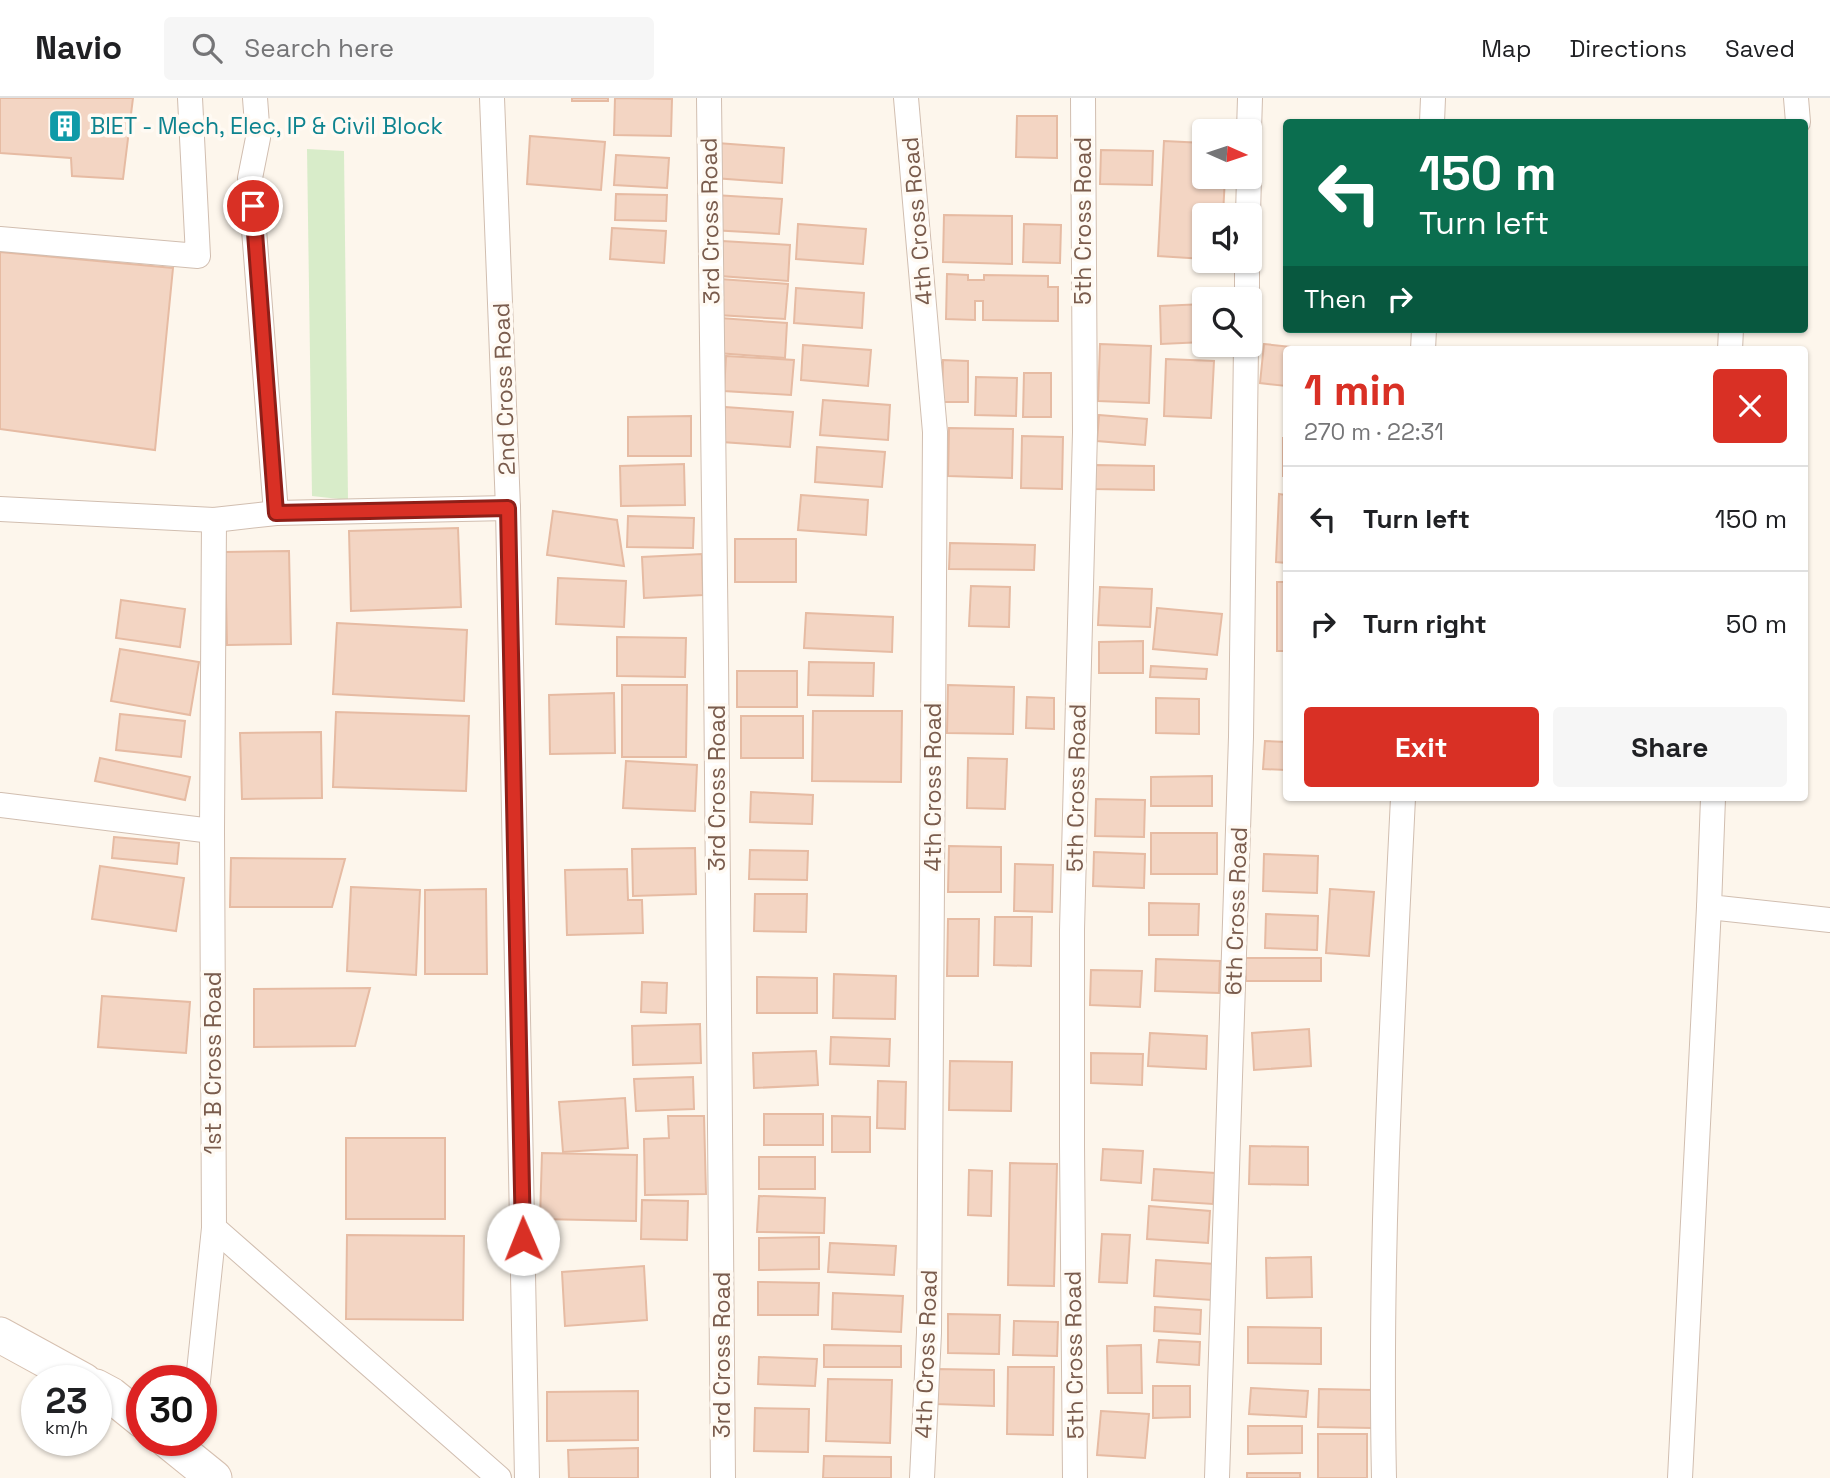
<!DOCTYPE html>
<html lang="en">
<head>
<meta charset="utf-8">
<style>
  :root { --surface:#fff; --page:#f6f6f6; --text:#202124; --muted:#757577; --line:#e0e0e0; --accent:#d93025 }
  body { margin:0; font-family:"Space Grotesk",sans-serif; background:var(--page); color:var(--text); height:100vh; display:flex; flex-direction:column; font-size:26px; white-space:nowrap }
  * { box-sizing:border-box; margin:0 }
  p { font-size:23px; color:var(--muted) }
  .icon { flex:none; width:38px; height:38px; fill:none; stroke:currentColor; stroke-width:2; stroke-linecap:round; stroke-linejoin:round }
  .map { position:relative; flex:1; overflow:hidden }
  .details { position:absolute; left:1283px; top:248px; width:525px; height:455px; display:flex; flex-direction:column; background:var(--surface); border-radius:7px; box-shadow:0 2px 5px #0004 }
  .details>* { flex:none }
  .banner { position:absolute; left:1283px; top:21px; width:525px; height:214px; border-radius:7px; box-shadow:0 2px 5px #0004; background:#0b6e4f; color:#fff; overflow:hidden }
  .needle { width:46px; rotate:93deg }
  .controls { position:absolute; left:1192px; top:21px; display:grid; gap:14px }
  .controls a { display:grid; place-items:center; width:70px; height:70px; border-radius:7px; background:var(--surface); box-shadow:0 2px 5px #0004; font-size:35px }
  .speed { position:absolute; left:21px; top:1267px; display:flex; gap:14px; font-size:35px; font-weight:700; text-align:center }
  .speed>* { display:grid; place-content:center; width:91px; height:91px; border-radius:50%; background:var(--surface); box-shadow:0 2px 5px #0004; line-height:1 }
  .speed small { font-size:18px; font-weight:400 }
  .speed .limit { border:10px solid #d22; background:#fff; color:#111 }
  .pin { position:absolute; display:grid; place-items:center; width:60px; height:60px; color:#fff; margin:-30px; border:4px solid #fff; border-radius:50%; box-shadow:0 2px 7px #0007 }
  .me { position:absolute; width:77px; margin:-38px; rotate:359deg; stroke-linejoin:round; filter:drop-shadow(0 0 5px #0008) }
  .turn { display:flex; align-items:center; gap:24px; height:147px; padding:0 21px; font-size:32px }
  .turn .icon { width:91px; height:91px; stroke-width:2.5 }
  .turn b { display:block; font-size:49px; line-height:60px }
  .then { display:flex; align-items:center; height:66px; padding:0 21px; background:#0003; gap:14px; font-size:26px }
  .round { display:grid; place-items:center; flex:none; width:74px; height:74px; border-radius:7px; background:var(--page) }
  .headline { display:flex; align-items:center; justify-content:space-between; height:119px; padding:0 21px }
  h1 { font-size:42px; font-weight:600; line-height:52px; color:var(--accent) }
  .cta { display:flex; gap:14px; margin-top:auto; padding:14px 21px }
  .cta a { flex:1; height:80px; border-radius:7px; background:var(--accent); color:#fff; font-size:28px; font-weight:600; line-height:80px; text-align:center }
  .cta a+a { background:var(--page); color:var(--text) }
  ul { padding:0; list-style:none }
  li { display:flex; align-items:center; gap:21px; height:105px; padding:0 21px; border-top:2px solid var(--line) }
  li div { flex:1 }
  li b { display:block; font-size:26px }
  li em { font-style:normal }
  header { display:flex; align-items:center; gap:42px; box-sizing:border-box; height:98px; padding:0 35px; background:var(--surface); border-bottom:2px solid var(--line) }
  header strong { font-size:33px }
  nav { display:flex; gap:38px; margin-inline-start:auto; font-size:24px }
  .search { width:490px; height:63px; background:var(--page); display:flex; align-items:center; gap:18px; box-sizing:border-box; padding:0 24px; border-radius:7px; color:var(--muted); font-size:26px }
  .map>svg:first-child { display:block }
  .green { fill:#d8ecc9 }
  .building { fill:#f3d5c3; stroke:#e6bba3; stroke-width:2 }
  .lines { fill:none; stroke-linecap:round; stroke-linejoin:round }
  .street-casing { stroke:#d1beb0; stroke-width:26 }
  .secondary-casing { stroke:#d6c0b0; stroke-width:37 }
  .street { stroke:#fff; stroke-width:24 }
  .secondary { stroke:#fff; stroke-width:35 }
  .route-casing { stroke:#8d1f18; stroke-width:18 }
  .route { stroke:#d93025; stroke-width:12 }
  .labels { text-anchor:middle; stroke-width:7; stroke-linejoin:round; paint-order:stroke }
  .culture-label { font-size:23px; fill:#0d838f; stroke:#fffaf3; text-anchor:start }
  .street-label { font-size:23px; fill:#7a5c4d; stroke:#fffaf3 }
</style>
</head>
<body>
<header>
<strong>Navio</strong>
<div class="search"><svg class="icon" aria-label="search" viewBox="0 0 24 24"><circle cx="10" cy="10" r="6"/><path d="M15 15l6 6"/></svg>Search here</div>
<nav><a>Map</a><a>Directions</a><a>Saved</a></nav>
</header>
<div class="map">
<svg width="1830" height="1380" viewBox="0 0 1830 1380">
  <rect width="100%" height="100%" fill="#fdf6ec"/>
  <polygon class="green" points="307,51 344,53 348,402 312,398"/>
  <g class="building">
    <polygon points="0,0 133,0 123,81 72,78 71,60 0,55"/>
    <rect x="572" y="0" width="36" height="3"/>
    <polygon points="615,0 672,1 671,38 614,37"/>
    <polygon points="1017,18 1057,18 1057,60 1016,59"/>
    <polygon points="530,38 605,44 601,92 527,86"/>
    <polygon points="1164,43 1204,45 1204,79 1225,79 1223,117 1204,117 1204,161 1158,158"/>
    <polygon points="717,45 784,50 782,85 714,80"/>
    <polygon points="1101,52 1153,53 1152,87 1100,86"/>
    <polygon points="616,57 669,60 667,90 614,87"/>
    <polygon points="616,96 667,97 666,123 615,122"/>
    <polygon points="714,97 782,101 779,136 711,132"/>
    <polygon points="944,117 1012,118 1012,166 943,164"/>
    <polygon points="798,126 866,131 863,166 796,161"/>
    <polygon points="1024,126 1061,127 1060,165 1023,164"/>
    <polygon points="612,130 666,133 664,165 610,161"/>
    <polygon points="722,143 790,147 788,183 720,178"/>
    <polygon points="0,154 173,170 155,352 0,331"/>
    <polygon points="947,176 968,177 968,182 984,182 984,177 1048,178 1048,189 1058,189 1058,223 983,222 983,203 975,203 975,222 946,221"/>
    <polygon points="720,181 788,186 785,221 718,217"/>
    <polygon points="796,190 864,195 862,230 794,225"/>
    <polygon points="1204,206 1204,244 1161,246 1160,208"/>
    <polygon points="720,220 787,225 785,260 717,255"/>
    <polygon points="1100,246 1151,248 1149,305 1098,303"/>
    <polygon points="1264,246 1320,252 1286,252 1286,288 1260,285"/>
    <polygon points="803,247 871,252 868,288 801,282"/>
    <polygon points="726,258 794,262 791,297 724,293"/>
    <polygon points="1166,261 1214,263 1211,320 1164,318"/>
    <polygon points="943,262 968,263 968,304 942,304"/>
    <polygon points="1024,275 1051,275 1051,319 1023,319"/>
    <polygon points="976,279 1017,280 1016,318 975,317"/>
    <polygon points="823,302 890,307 888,342 820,337"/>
    <polygon points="725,309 793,314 790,349 722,344"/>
    <polygon points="1099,317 1147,321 1145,347 1097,343"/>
    <polygon points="691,318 691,358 628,358 628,319"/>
    <polygon points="949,330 1013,331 1012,380 948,378"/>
    <polygon points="1022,338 1063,339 1062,391 1021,390"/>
    <rect x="1283" y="340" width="3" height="38"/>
    <polygon points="817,349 885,354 882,389 815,384"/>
    <polygon points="684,366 685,407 621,408 620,368"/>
    <polygon points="1094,367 1154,368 1154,392 1093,391"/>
    <polygon points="1279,396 1286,397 1286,465 1276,464"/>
    <polygon points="801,397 868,402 866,437 798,432"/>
    <polygon points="553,413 617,422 624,468 547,457"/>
    <polygon points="628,418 694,420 693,450 627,449"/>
    <polygon points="458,430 461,509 351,513 349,433"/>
    <rect x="735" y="441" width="61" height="43"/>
    <polygon points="950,445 1035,447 1034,472 949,471"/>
    <polygon points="289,453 291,546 227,547 225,454"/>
    <polygon points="702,456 703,497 644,500 642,459"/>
    <polygon points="558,480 626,483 624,529 556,526"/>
    <rect x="1277" y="484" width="9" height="69"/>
    <polygon points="971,488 1010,489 1009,529 969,528"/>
    <polygon points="1100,489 1152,491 1150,529 1098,527"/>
    <polygon points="121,502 185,511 180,549 116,540"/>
    <polygon points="1157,510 1222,516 1217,557 1153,551"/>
    <polygon points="806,515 893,519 892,554 804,550"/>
    <polygon points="337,525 467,532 464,603 333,596"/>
    <polygon points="617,539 686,540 685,579 617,578"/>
    <polygon points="1143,543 1143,575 1099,575 1099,544"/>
    <polygon points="120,551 199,564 190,617 111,603"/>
    <polygon points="809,564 874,565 873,598 808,597"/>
    <polygon points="1151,568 1207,571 1206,581 1150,579"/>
    <rect x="737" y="573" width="60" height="36"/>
    <polygon points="622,587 687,587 686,659 622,659"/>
    <polygon points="948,587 1014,589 1013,636 947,635"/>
    <polygon points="614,595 615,655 550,656 549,597"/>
    <polygon points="1027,599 1054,600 1054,631 1026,630"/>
    <polygon points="1156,600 1199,601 1199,636 1156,635"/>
    <polygon points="813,613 902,613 901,684 812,683"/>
    <polygon points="336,614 469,618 466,693 333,689"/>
    <polygon points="120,616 185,623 181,659 116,652"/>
    <rect x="741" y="618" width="62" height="42"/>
    <polygon points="321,634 322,700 242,701 240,635"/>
    <polygon points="1265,643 1286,644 1286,672 1263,671"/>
    <polygon points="100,660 190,679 185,702 95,683"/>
    <polygon points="968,660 1007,661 1005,711 967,710"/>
    <polygon points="626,663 697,667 695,713 623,710"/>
    <polygon points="1212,678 1212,708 1151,708 1151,679"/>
    <polygon points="751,694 813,697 812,726 750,724"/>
    <polygon points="1096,701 1145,702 1144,739 1095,738"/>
    <rect x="1151" y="735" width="66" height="41"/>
    <polygon points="114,739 179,745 177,766 112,760"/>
    <polygon points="949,748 1001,749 1001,794 948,794"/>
    <polygon points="695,750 696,796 633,798 632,751"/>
    <polygon points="750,752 808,753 807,782 749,781"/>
    <polygon points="1094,754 1145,756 1144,790 1093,788"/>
    <polygon points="1264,756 1318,758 1317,795 1263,793"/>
    <polygon points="231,760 345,761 332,809 230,809"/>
    <polygon points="1015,766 1053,767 1052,814 1014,813"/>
    <polygon points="100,768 184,780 176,833 92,821"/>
    <polygon points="627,771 628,802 642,802 643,835 567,837 565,772"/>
    <polygon points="351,789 420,792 416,877 347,873"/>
    <polygon points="486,791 487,876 425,876 425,792"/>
    <polygon points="1330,791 1374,794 1369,858 1326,855"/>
    <polygon points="755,796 807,796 806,834 754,833"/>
    <polygon points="1149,805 1199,806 1198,837 1149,837"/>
    <polygon points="1266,816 1318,818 1317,852 1265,850"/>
    <polygon points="995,819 1032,819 1031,868 994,867"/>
    <polygon points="948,821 979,821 978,878 947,878"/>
    <polygon points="1245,860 1321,860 1321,883 1246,883"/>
    <polygon points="1156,861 1220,863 1219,895 1155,893"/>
    <polygon points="1091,872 1142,873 1140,909 1090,907"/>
    <polygon points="834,876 896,878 895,921 833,920"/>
    <polygon points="757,879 817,880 817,915 757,915"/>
    <polygon points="642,884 667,885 666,915 641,914"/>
    <polygon points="370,890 355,948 254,949 254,891"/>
    <polygon points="102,898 190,904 186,955 98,949"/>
    <polygon points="700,926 701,965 633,967 632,928"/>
    <polygon points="1309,931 1311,968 1254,972 1252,935"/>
    <polygon points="1150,935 1207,938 1206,971 1148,968"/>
    <polygon points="831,939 890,941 889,968 830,966"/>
    <polygon points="816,953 818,987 754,990 753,955"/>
    <polygon points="1091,955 1143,956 1142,987 1091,985"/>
    <polygon points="950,963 1012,964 1011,1013 949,1012"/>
    <polygon points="693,979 694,1011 636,1013 634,981"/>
    <polygon points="878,983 906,984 905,1031 877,1030"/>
    <polygon points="625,1000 628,1050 563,1054 559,1004"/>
    <rect x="764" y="1016" width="59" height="31"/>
    <polygon points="668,1018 704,1018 706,1096 645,1097 644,1041 669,1040"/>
    <polygon points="832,1018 870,1019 870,1054 832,1054"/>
    <rect x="346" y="1040" width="99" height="81"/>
    <polygon points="1250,1048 1308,1049 1308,1087 1249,1086"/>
    <polygon points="1103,1051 1143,1053 1141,1085 1101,1082"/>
    <polygon points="542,1055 637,1057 636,1123 540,1121"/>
    <rect x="759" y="1059" width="56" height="32"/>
    <polygon points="1010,1065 1057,1066 1054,1188 1008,1187"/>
    <polygon points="1154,1071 1215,1075 1213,1106 1152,1102"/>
    <polygon points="969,1072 992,1073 991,1118 968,1117"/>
    <polygon points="759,1098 825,1100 824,1135 757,1134"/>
    <polygon points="642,1102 688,1103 687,1142 641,1141"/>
    <polygon points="1149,1108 1210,1113 1208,1145 1147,1141"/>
    <polygon points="1102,1136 1130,1137 1127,1185 1099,1184"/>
    <polygon points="347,1137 464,1138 463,1222 346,1221"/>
    <polygon points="819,1139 819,1171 759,1172 759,1140"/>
    <polygon points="830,1145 896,1148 894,1177 828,1174"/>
    <polygon points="1311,1159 1312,1199 1267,1200 1266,1160"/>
    <polygon points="1156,1162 1215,1166 1212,1202 1154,1198"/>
    <polygon points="644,1168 647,1222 565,1228 562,1174"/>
    <polygon points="758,1184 819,1185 818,1217 758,1217"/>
    <polygon points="833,1195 903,1198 901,1234 832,1231"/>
    <polygon points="1155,1209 1201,1212 1200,1236 1154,1233"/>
    <polygon points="948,1216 1000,1217 999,1256 948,1255"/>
    <polygon points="1014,1223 1058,1224 1057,1258 1013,1257"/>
    <polygon points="1248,1229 1321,1230 1321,1266 1248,1265"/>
    <polygon points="1159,1242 1200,1244 1199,1267 1157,1264"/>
    <polygon points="824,1247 901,1248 901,1269 824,1269"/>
    <polygon points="1141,1247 1142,1295 1108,1295 1107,1248"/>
    <polygon points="759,1259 817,1261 815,1288 758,1286"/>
    <polygon points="1008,1269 1054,1269 1053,1337 1007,1336"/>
    <polygon points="936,1271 994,1272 994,1308 936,1306"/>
    <polygon points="828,1281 892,1282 890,1345 826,1343"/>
    <polygon points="1153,1288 1190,1288 1190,1319 1153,1320"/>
    <polygon points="1251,1290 1308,1293 1306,1319 1249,1316"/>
    <polygon points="1319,1291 1373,1292 1372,1330 1318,1329"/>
    <polygon points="638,1293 638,1342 547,1343 547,1294"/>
    <polygon points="755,1310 809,1311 808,1354 754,1353"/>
    <polygon points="1101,1313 1149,1316 1145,1360 1097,1357"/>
    <polygon points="1248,1328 1302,1328 1302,1355 1248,1356"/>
    <rect x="1318" y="1336" width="49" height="44"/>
    <polygon points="638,1350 638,1380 569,1380 568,1352"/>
    <polygon points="824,1358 891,1359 891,1380 823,1380"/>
    <rect x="1247" y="1375" width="53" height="5"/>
  </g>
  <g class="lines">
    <g class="street-casing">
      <g id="street">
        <polyline points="255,0 258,40 250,80 276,415 508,410"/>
        <polyline points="492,0 508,410 527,1380"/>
        <polyline points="709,0 716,561 723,1380"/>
        <polyline points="906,0 935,334 929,1235 922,1380"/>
        <polyline points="1796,0 1798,24"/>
        <polyline points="1432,24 1433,0"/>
        <polyline points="1249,33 1250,0"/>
        <polyline points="1248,117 1249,79"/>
        <polyline points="0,141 198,158 190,0"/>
        <polyline points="1247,201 1247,163"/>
        <polyline points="1423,252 1424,231"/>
        <polyline points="1730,252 1731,231"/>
        <polyline points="0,411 214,422 276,415"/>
        <polyline points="214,422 212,733 214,1130 499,1380"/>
        <polyline points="1713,700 1709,809 1830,822"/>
        <polyline points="0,707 212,733"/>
        <polyline points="198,1283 214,1130"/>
        <polyline points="1075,1380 1072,1048 1072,832 1085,334 1083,0"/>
        <polyline points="1217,1380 1241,639 1246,247"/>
        <path d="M1384,1380c-5,-227 8,-453 19,-680"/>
        <polyline points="1680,1380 1709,809"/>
      </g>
    </g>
    <g class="secondary-casing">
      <g id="secondary">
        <polyline points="0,1237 84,1283"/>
        <polyline points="96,1289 111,1297 142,1322"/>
        <polyline points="167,1342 214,1380"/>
      </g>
    </g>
    <use href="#street" class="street"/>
    <use href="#secondary" class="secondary"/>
  </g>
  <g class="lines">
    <g class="route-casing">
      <polyline id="route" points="253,108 276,415 508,410 523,1141"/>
    </g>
    <use href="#route" class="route"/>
  </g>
  <defs>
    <g id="building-square" transform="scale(1.75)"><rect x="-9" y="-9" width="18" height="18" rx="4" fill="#0f9aa8" stroke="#fffaf3"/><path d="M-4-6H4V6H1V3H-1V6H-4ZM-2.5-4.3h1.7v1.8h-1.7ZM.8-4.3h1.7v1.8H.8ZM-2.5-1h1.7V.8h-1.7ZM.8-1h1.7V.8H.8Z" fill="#fff"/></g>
  </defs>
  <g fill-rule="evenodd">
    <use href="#building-square" x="65" y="28"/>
  </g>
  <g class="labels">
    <g class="culture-label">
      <text x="90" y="36">BIET - Mech, Elec, IP &amp; Civil Block</text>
    </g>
    <g class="street-label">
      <text transform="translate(710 123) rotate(-91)" y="8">3rd Cross Road</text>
      <text transform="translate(917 123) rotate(-95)" y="8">4th Cross Road</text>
      <text transform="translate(1083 123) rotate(-90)" y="8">5th Cross Road</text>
      <text transform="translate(504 291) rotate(-92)" y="8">2nd Cross Road</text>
      <text transform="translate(933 689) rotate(-90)" y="8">4th Cross Road</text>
      <text transform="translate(717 690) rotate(-90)" y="8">3rd Cross Road</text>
      <text transform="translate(1076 690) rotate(-89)" y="8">5th Cross Road</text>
      <text transform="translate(1236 813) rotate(-88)" y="8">6th Cross Road</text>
      <text transform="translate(213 965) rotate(-90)" y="8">1st B Cross Road</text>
      <text transform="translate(926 1256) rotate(-88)" y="8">4th Cross Road</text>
      <text transform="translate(722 1257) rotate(-90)" y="8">3rd Cross Road</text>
      <text transform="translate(1074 1257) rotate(-91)" y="8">5th Cross Road</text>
    </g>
  </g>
</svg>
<div class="controls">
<a><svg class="needle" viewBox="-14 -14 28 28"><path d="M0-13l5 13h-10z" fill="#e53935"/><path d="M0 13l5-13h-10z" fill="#757577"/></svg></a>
<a><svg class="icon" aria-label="sound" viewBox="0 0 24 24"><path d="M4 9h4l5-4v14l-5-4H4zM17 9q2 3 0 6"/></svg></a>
<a><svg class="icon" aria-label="search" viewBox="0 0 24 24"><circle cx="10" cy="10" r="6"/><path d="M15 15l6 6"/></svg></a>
</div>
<div class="speed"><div>23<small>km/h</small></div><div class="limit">30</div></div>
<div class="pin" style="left:253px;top:108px;background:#d93025"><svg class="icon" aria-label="arrive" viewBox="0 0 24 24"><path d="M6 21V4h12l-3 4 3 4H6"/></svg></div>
<svg class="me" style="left:523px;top:1141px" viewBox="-20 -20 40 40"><circle r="19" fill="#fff"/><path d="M0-13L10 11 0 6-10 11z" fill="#d93025"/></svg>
<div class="banner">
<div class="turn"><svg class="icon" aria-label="left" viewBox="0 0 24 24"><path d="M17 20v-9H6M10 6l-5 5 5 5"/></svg><div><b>150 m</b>Turn left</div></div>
<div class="then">Then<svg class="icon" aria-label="right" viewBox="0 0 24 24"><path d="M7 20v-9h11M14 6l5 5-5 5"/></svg></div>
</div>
<section class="details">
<div class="headline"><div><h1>1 min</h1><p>270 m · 22:31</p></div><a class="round" style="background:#d93025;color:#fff"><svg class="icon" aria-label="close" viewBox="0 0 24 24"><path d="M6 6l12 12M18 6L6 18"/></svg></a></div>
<ul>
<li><svg class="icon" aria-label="left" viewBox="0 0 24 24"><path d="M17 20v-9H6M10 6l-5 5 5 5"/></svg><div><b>Turn left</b></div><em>150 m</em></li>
<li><svg class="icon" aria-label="right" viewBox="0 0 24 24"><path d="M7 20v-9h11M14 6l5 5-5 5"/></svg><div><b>Turn right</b></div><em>50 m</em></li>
</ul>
<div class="cta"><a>Exit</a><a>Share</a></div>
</section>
</div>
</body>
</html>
